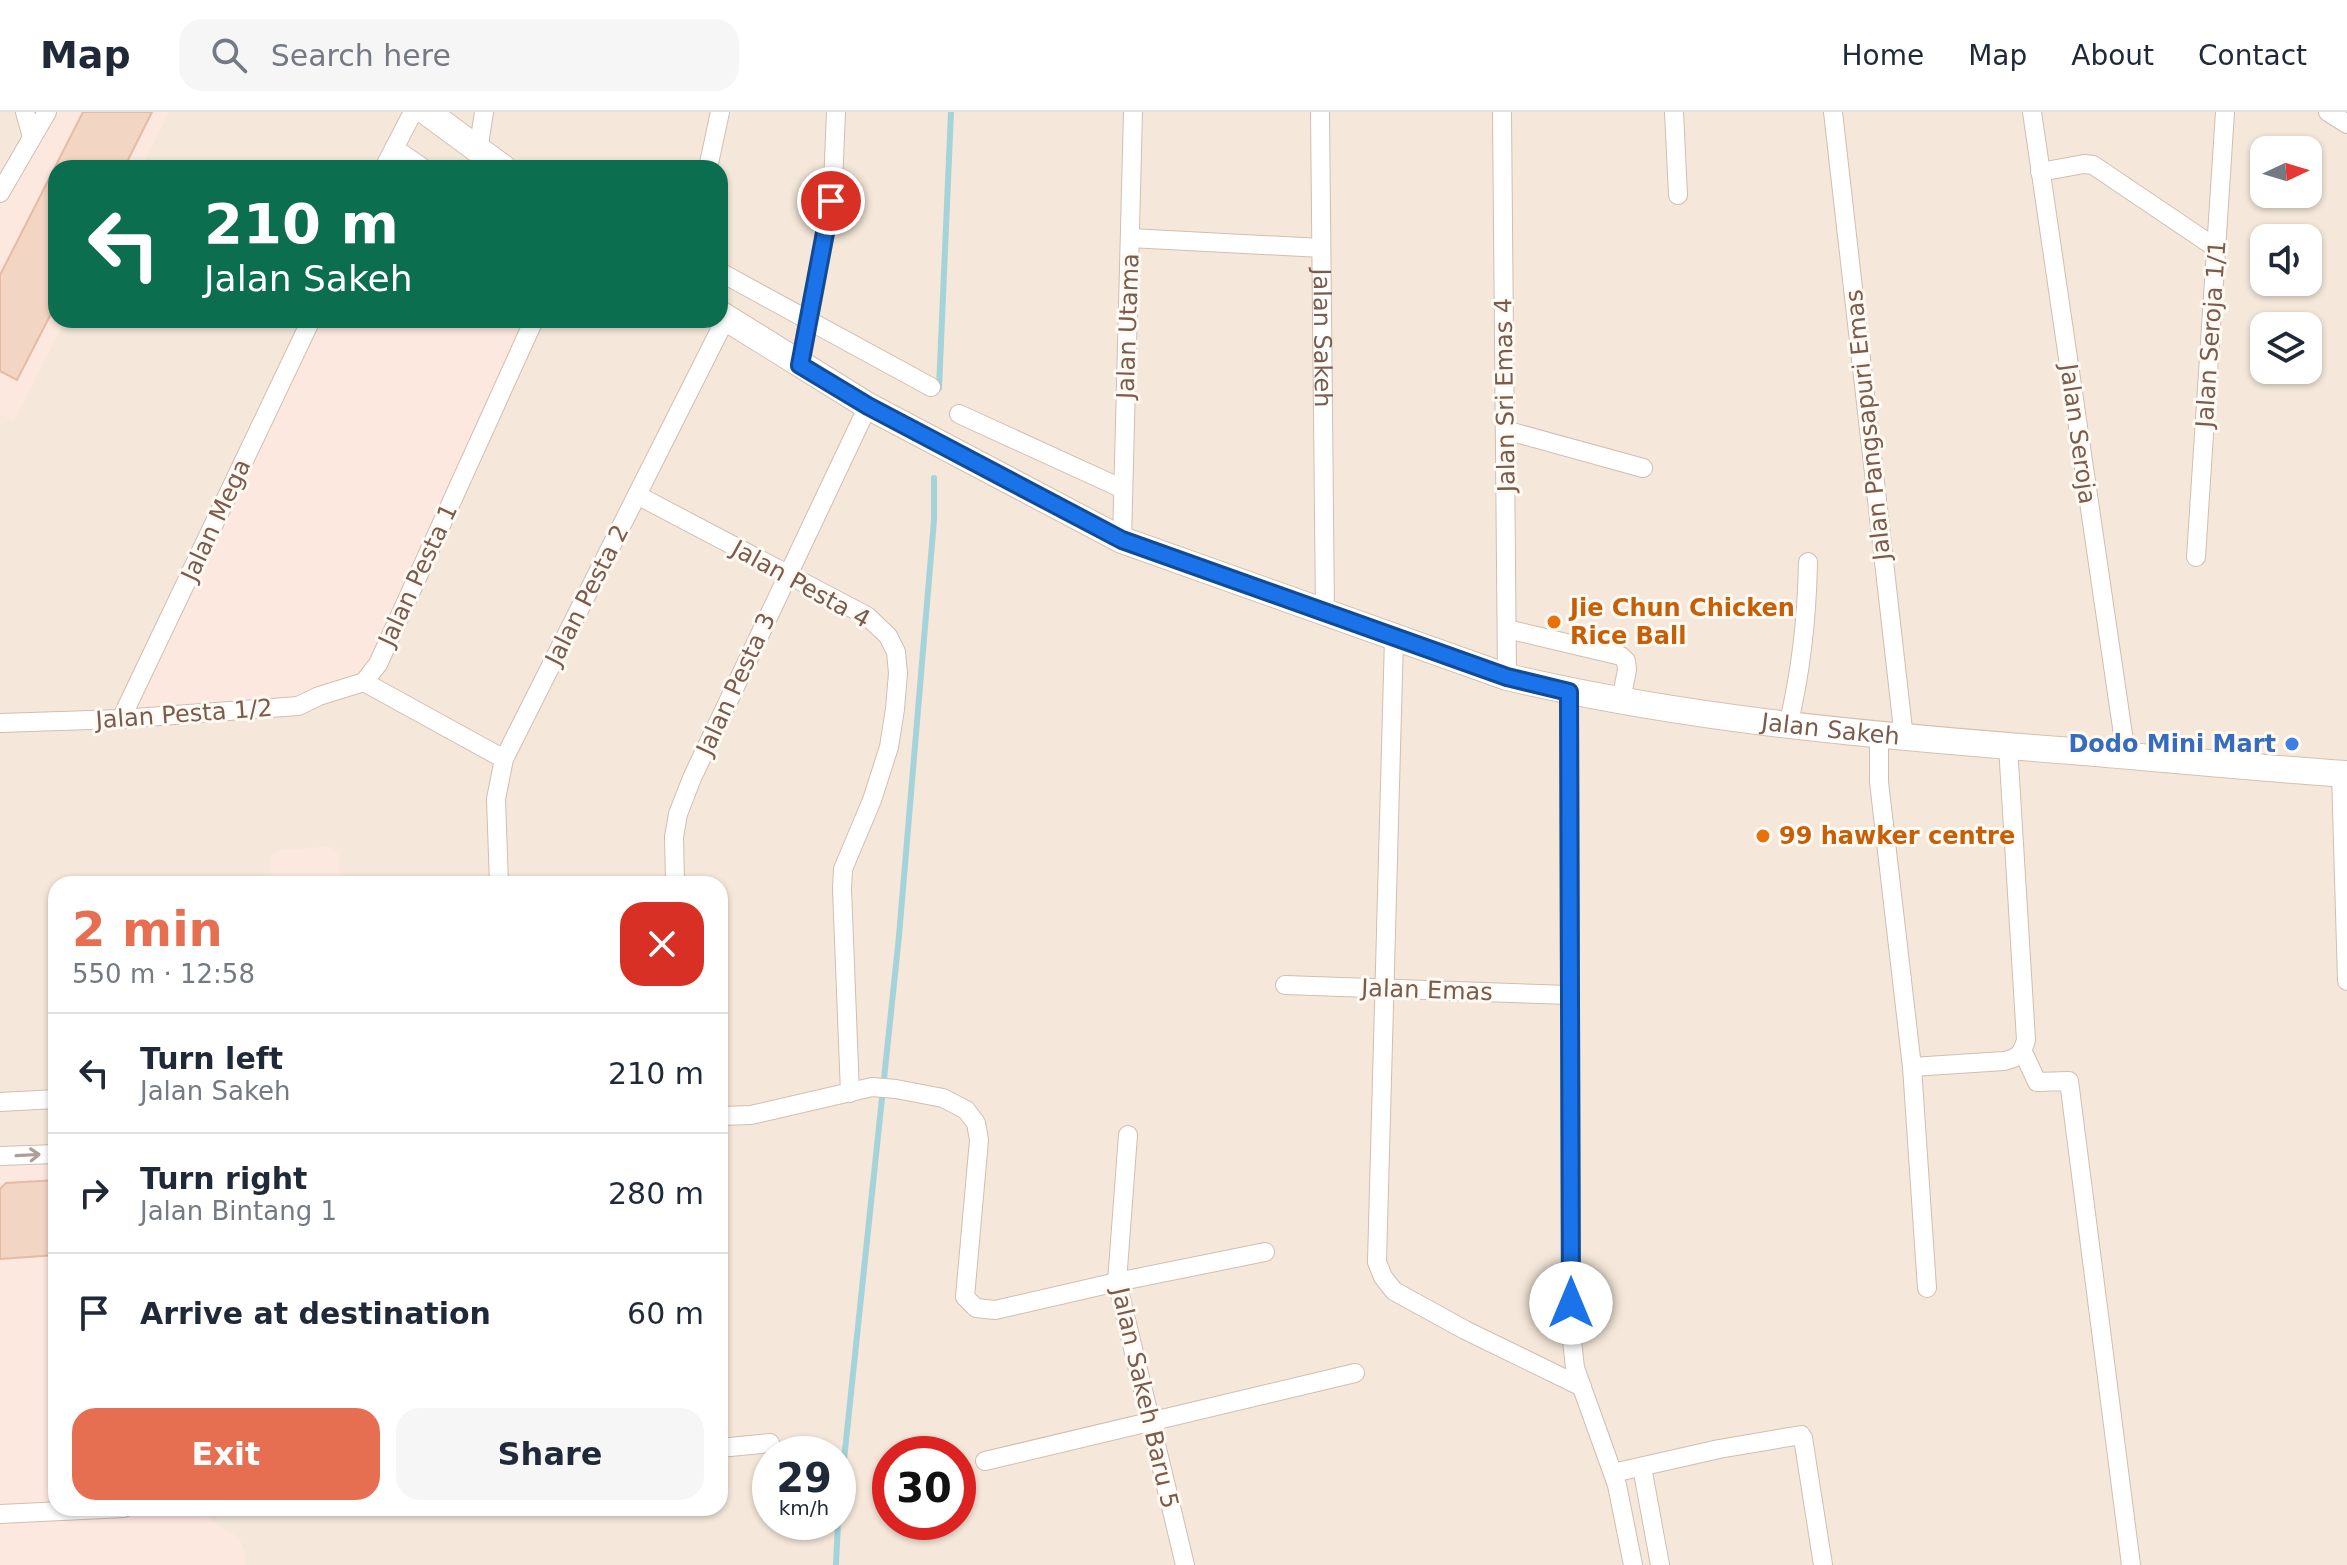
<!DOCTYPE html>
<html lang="en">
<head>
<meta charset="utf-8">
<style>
  :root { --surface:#fff; --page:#f6f6f7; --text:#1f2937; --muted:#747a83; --line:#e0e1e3; --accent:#e76f51 }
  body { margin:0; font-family:"DejaVu Sans",sans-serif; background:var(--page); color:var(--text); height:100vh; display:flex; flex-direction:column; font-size:30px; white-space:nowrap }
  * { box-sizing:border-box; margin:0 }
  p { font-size:26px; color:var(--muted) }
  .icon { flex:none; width:44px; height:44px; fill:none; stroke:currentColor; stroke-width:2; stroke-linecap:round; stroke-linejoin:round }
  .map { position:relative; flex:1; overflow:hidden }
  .sheet { position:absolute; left:48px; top:764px; width:680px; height:640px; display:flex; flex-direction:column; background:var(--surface); border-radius:24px; box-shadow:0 2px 6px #0004 }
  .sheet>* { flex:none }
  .hud { position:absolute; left:48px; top:48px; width:680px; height:168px; border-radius:24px; box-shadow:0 2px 6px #0004; background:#0b6e4f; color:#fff; overflow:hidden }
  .needle { width:52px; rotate:86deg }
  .tools { position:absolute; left:2250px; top:24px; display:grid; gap:16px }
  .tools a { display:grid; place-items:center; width:72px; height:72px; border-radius:16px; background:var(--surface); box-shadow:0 2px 6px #0004; font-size:40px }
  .speed { position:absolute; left:752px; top:1324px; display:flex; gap:16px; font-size:40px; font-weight:700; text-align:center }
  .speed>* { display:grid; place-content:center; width:104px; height:104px; border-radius:50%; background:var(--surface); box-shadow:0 2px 6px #0004; line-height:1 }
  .speed small { font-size:20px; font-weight:400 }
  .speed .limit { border:12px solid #d22; background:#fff; color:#111 }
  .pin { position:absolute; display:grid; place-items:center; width:68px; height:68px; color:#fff; margin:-34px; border:4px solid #fff; border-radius:50%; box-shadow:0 2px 8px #0007 }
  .me { position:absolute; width:88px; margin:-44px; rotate:0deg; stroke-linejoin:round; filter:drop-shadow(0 0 6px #0008) }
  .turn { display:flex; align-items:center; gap:28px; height:168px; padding:0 24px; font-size:36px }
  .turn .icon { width:104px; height:104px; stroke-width:2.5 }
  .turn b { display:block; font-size:56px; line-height:68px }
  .round { display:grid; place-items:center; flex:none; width:84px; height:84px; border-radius:24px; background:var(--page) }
  .head { display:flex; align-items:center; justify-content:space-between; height:136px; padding:0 24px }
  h1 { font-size:48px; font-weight:600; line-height:60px; color:var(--accent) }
  .action { display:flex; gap:16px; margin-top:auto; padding:16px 24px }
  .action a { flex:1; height:92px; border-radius:24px; background:var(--accent); color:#fff; font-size:32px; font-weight:600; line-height:92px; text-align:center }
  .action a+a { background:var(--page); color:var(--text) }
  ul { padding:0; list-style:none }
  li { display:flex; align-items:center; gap:24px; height:120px; padding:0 24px; border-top:2px solid var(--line) }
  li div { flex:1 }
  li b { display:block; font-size:30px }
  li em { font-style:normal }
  header { display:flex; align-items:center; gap:48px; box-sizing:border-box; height:112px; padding:0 40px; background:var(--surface); border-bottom:2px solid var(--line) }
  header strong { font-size:38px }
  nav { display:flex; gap:44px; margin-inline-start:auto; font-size:28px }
  .search { width:560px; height:72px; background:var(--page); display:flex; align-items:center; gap:20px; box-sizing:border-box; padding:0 28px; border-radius:24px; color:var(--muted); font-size:30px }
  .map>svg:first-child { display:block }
  .residential { fill:#f5e8da; fill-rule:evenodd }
  .commercial { fill:#fde8e0 }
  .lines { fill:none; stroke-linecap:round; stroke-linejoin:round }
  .stream { stroke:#a5d3da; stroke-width:6 }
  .building { fill:#f3d5c3; stroke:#e6bba3; stroke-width:2 }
  .street-casing { stroke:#d1beb0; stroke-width:20 }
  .secondary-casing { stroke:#d6c0b0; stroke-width:28 }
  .street { stroke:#fff; stroke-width:18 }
  .secondary { stroke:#fff; stroke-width:26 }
  .oneway { stroke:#af9d94 }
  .route-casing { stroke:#114b97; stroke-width:20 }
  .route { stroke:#1a73e8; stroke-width:14 }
  .food-dot { fill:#e8710a; stroke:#fffaf3; stroke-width:3 }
  .shop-dot { fill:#3f7fe0; stroke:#fffaf3; stroke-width:3 }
  .labels { text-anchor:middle; stroke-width:6; stroke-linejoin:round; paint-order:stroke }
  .street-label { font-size:24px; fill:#7a5c4d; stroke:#fffaf3 }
  .food-label { font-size:24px; font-weight:bold; fill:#c56008; stroke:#fffaf3; text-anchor:start }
  .shop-label { font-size:24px; font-weight:bold; fill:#366cbe; stroke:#fffaf3; text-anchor:end }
</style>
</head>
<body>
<header>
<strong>Map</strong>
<div class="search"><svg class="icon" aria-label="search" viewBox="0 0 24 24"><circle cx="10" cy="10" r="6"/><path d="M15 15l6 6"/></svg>Search here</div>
<nav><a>Home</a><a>Map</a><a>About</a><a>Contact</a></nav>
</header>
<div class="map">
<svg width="2347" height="1453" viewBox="0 0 2347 1453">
  <rect width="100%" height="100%" fill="#fdf6ec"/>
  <path class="residential" d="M0,0h2347v1453h-2347zM2264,38h44v44h-44zM56,56h664v152h-664zM2264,126h44v44h-44zM2264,214h44v44h-44zM56,772h664v624h-664zM770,1342h68v68h-68zM890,1342h68v68h-68z"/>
  <g class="commercial">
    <polygon points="38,0 169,0 141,56 56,56 56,208 65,208 14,309 0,302 0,66"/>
    <polygon points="304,208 542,208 363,579 301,600 116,615"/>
    <polygon points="330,735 339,744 340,772 272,772 271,750 273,742 279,738"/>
    <polygon points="56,1034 56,1396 202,1396 213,1410 239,1426 245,1441 245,1453 0,1453 0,1036"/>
  </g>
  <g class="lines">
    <g class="stream">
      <polyline points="939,276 951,0"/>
      <polyline points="838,1405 899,824 934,408 934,366"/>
      <polyline points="836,1453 838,1410"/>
    </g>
  </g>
  <g class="building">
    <polygon points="83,0 152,0 124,56 56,56 56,192 17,268 0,259 0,163"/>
    <polygon points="56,1068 56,1143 0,1147 0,1077 6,1071"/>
  </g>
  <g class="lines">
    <g class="street-casing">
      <g id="street">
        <polyline points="25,0 32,25"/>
        <path id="s1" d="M1320,0l5,502"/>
        <polyline points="1502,0 1507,565"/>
        <polyline points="1674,0 1678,83"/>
        <polyline points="1833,0 1904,626"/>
        <polyline points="2032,0 2126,643"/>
        <polyline points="2328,0 2347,12"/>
        <polyline points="394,36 423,56"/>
        <polyline points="478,39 484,0"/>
        <polyline points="384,56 413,0"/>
        <polyline points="708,56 720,0"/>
        <polyline points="2040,60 2084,52 2093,53 2216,136"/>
        <polyline points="0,81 47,0"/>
        <polyline points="1130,126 1321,136"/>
        <polyline points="720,160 931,275"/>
        <polyline points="800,253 828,106 833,72 836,0"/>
        <polyline points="959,302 1123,377"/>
        <polyline points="1505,318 1643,356"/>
        <polyline points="637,383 867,504 888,524 896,540 898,561 895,597 889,635 872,688 843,757 842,777 850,981"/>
        <polyline points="1122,428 1133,0"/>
        <polyline points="2196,445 2225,0"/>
        <polyline points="1507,517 1621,544 1626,549 1627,558 1621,588"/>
        <polyline points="1394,526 1377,1150 1383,1165 1394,1179 1465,1218 1582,1275"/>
        <polyline points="364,570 378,552 534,208"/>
        <polyline points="364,570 504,647"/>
        <polyline points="1569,580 1571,1219 1575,1256 1617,1373 1633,1453"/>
        <polyline points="121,607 311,208"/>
        <polyline points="0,611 121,607 298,594 319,584 364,570"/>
        <path d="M1788,614c13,-54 19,-108 20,-164"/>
        <polyline points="1879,624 1879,670 1912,955 1927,1176"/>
        <polyline points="2341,662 2347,869"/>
        <polyline points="499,772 496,687 504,647 726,206"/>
        <polyline points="675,772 674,725 678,702 692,666 868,294"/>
        <polyline points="1285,873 1570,883"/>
        <polyline points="2023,940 2037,970 2069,969 2131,1453"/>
        <path d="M1912,955l92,-6c14,-3 18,-7 22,-21l-18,-294"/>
        <polyline points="0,990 56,987"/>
        <polyline points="720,1004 751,1003 872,975 896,977 943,986 966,998 976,1011 979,1028 965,1185 976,1196 995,1198 1117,1170 1265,1140"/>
        <polyline points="1128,1023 1117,1170 1185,1453"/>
        <polyline points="0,1044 56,1042"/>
        <polyline points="720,1336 770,1331"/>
        <polyline points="985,1349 1355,1261"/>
        <polyline points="1642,1355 1660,1453"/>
        <polyline points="1613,1361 1719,1337 1801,1323 1803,1326 1823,1453"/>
        <polyline points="0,1402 124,1396"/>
      </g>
    </g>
    <g class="secondary-casing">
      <g id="secondary">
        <polyline points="427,0 503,56"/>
        <path id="s2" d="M720,202l148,92 254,134 385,137c173,41 350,57 527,71 104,8 209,19 313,26"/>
      </g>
    </g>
    <use href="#street" class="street"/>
    <use href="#secondary" class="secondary"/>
  </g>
  <defs><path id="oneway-shaft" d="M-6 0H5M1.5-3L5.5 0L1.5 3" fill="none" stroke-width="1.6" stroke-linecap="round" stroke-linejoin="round" transform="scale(2)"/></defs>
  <use class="oneway" href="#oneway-shaft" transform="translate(28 1043) rotate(-3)"/>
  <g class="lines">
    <g class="route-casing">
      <polyline id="route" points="831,89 800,253 868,294 1122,428 1507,565 1569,580 1571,1191"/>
    </g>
    <use href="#route" class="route"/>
  </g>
  <g class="food-dot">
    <circle cx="1554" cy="510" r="8"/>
    <circle cx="1763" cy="724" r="8"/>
  </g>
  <circle class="shop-dot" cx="2292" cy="632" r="8"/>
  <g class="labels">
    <g class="street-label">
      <text transform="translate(1128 214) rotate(-88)" y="8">Jalan Utama</text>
      <text transform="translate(2211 222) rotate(-86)" y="8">Jalan Seroja 1/1</text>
      <text dy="8" stroke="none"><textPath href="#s1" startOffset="226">Jalan Sakeh</textPath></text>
      <text transform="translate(1505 283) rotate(-91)" y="8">Jalan Sri Emas 4</text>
      <text transform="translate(1868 313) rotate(-96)" y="8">Jalan Pangsapuri Emas</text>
      <text transform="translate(2078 322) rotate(82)" y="8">Jalan Seroja</text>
      <text transform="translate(216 408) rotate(-65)" y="8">Jalan Mega</text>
      <text transform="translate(418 463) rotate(-65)" y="8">Jalan Pesta 1</text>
      <text transform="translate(801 472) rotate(29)" y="8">Jalan Pesta 4</text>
      <text transform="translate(587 483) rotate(-63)" y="8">Jalan Pesta 2</text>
      <text transform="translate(736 572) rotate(-65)" y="8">Jalan Pesta 3</text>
      <text transform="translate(184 602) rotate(-4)" y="8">Jalan Pesta 1/2</text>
      <text dy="8" stroke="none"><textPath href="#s2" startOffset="1198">Jalan Sakeh</textPath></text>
      <text transform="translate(1427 878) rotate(2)" y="8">Jalan Emas</text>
      <text transform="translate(1145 1286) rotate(77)" y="8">Jalan Sakeh Baru 5</text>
    </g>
    <g class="food-label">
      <text x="1570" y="504">Jie Chun Chicken<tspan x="1570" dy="28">Rice Ball</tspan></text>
      <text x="1779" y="732">99 hawker centre</text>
    </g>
    <g class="shop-label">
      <text x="2276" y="640">Dodo Mini Mart</text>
    </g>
  </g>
</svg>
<div class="tools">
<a><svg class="needle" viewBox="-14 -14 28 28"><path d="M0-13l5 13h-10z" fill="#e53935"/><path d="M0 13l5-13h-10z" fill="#747a83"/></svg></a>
<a><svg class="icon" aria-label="sound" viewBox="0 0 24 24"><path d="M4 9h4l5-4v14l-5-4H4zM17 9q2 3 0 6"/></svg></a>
<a><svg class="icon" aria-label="layers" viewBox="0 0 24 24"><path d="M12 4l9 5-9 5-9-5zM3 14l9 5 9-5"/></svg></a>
</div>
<div class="speed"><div>29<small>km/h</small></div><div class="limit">30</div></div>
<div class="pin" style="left:831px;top:89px;background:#d93025"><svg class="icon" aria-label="arrive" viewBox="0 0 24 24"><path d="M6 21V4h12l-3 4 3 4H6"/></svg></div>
<svg class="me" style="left:1571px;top:1191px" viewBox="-20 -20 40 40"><circle r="19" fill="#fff"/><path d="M0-13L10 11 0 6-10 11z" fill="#1a73e8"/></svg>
<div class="hud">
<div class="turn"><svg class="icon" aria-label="left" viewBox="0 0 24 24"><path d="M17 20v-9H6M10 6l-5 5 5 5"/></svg><div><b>210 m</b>Jalan Sakeh</div></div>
</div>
<section class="sheet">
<div class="head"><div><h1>2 min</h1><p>550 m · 12:58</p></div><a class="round" style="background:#d93025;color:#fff"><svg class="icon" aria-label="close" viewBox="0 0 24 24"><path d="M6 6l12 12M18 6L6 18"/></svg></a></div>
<ul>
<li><svg class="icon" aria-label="left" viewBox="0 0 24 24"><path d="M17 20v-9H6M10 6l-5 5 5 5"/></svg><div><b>Turn left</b><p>Jalan Sakeh</p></div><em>210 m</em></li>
<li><svg class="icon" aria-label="right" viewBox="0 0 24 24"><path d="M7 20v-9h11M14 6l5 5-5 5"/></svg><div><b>Turn right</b><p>Jalan Bintang 1</p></div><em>280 m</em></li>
<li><svg class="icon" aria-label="arrive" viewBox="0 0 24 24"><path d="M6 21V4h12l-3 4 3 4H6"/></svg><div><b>Arrive at destination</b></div><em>60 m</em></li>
</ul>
<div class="action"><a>Exit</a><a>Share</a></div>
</section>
</div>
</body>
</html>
